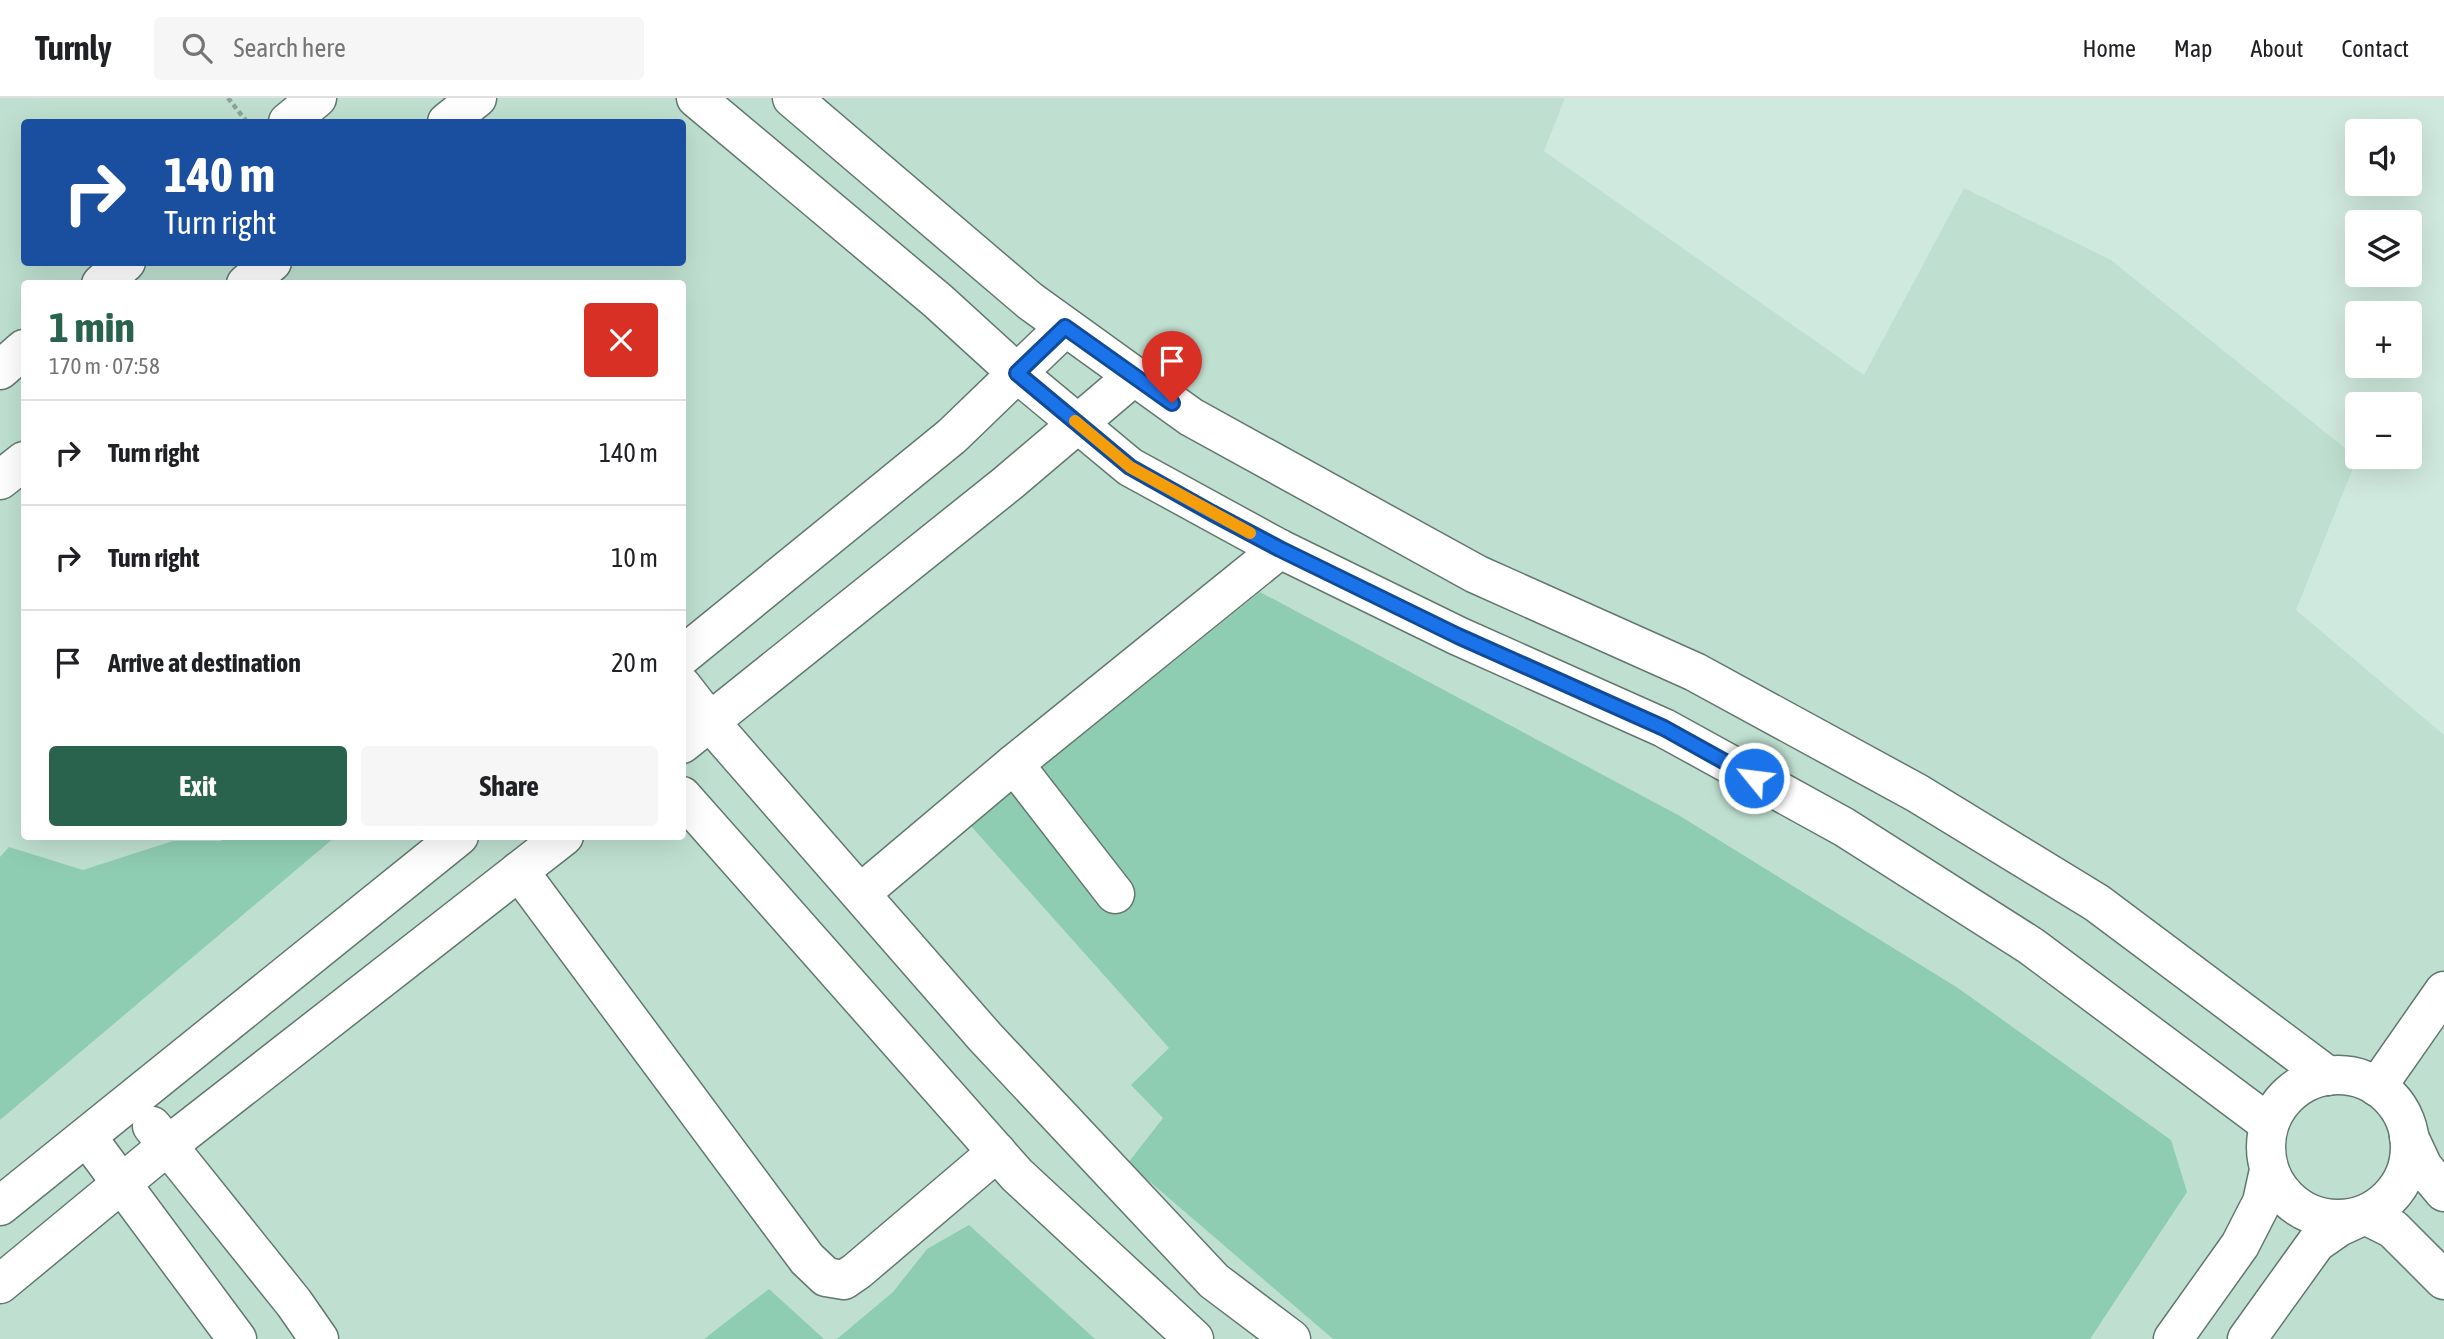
<!DOCTYPE html>
<html lang="en">
<head>
<meta charset="utf-8">
<style>
  :root { --surface:#fff; --page:#f6f6f6; --text:#202124; --muted:#757577; --line:#e0e0e0; --accent:#29634d }
  body { margin:0; font-family:"Asap Condensed",sans-serif; background:var(--page); color:var(--text); height:100vh; display:flex; flex-direction:column; font-size:26px; white-space:nowrap }
  * { box-sizing:border-box; margin:0 }
  p { font-size:23px; color:var(--muted) }
  .icon { flex:none; width:38px; height:38px; fill:none; stroke:currentColor; stroke-width:2; stroke-linecap:round; stroke-linejoin:round }
  .map { position:relative; flex:1; overflow:hidden }
  .panel { position:absolute; left:21px; top:182px; width:665px; height:560px; display:flex; flex-direction:column; background:var(--surface); border-radius:7px; box-shadow:0 7px 28px #0002 }
  .panel>* { flex:none }
  .hud { position:absolute; left:21px; top:21px; width:665px; height:147px; border-radius:7px; box-shadow:0 7px 28px #0002; background:#1a4fa0; color:#fff; overflow:hidden }
  .controls { position:absolute; left:2345px; top:21px; display:grid; gap:14px }
  .controls a { display:grid; place-items:center; width:77px; height:77px; border-radius:7px; background:var(--surface); box-shadow:0 7px 28px #0002; font-size:35px }
  .pin { position:absolute; display:grid; place-items:center; width:60px; height:60px; color:#fff; margin:-72px -30px; border-radius:50% 50% 50% 0; rotate:-45deg; box-shadow:0 0 7px #0007 }
  .pin .icon { rotate:45deg }
  .me { position:absolute; width:77px; margin:-38px; rotate:299deg; stroke-linejoin:round; filter:drop-shadow(0 0 5px #0008) }
  .turn { display:flex; align-items:center; gap:24px; height:147px; padding:0 28px; font-size:32px }
  .turn .icon { width:91px; height:91px; stroke-width:2.5 }
  .turn b { display:block; font-size:49px; line-height:60px }
  .round { display:grid; place-items:center; flex:none; width:74px; height:74px; border-radius:7px; background:var(--page) }
  .summary { display:flex; align-items:center; justify-content:space-between; height:119px; padding:0 28px }
  h1 { font-size:42px; font-weight:700; line-height:52px; color:var(--accent) }
  .cta { display:flex; gap:14px; margin-top:auto; padding:14px 28px }
  .cta a { flex:1; height:80px; border-radius:7px; background:var(--accent); color:#fff; font-size:28px; font-weight:700; line-height:80px; text-align:center }
  .cta a+a { background:var(--page); color:var(--text) }
  ul { padding:0; list-style:none }
  li { display:flex; align-items:center; gap:21px; height:105px; padding:0 28px; border-top:2px solid var(--line) }
  li div { flex:1 }
  li b { display:block; font-size:26px }
  li em { font-style:normal }
  header { display:flex; align-items:center; gap:42px; box-sizing:border-box; height:98px; padding:0 35px; background:var(--surface); border-bottom:2px solid var(--line) }
  header strong { font-size:33px }
  nav { display:flex; gap:38px; margin-inline-start:auto; font-size:24px }
  .search { width:490px; height:63px; background:var(--page); display:flex; align-items:center; gap:18px; box-sizing:border-box; padding:0 24px; border-radius:7px; color:var(--muted); font-size:26px }
  .map>svg:first-child { display:block }
  .built { fill:#bfe0d0; fill-rule:evenodd }
  .green { fill:#8fcdb2 }
  .lines { fill:none; stroke-linecap:round; stroke-linejoin:round }
  .minor-casing { stroke:#62786e; stroke-width:41 }
  .path { stroke:#8fa299; stroke-width:4.5; stroke-dasharray:5 3.5; stroke-linecap:butt }
  .minor { stroke:#fff; stroke-width:38 }
  .route-casing { stroke:#114b97; stroke-width:18 }
  .route { stroke:#1a73e8; stroke-width:12 }
  .slow { stroke:#f59e0b; stroke-width:12 }
</style>
</head>
<body>
<header>
<strong>Turnly</strong>
<div class="search"><svg class="icon" aria-label="search" viewBox="0 0 24 24"><circle cx="10" cy="10" r="6"/><path d="M15 15l6 6"/></svg>Search here</div>
<nav><a>Home</a><a>Map</a><a>About</a><a>Contact</a></nav>
</header>
<div class="map">
<svg width="2444" height="1241" viewBox="0 0 2444 1241">
  <rect width="100%" height="100%" fill="#d0e9de"/>
  <path class="built" d="M0,0h1565l-21,53 320,224 100,-187 147,72 246,198 -61,152 148,125v604h-2444zM24,24h658v140h-658zM24,186h658v552h-658z"/>
  <g class="green">
    <polygon points="1260,494 1680,718 1958,890 2171,1042 2187,1094 2090,1241 1333,1241 1128,1065 1163,1020 1131,987 1169,950 970,727"/>
    <polygon points="225,738 335,739 0,1022 0,759 9,749 83,772 173,743 221,743"/>
    <polygon points="969,1127 1095,1241 837,1241 893,1194 927,1151"/>
    <polygon points="769,1191 824,1241 704,1241"/>
  </g>
  <g class="lines">
    <g class="minor-casing">
      <g id="minor">
        <polyline points="696,0 938,203 1017,275 1130,369 1280,451 1458,538 1664,630 1844,729 2031,848 2269,1026"/>
        <polyline points="792,0 1030,203 1191,319 1476,476 1695,574 1917,695 2097,805 2328,978"/>
        <polyline points="288,24 317,0"/>
        <polyline points="447,24 477,0"/>
        <polyline points="101,186 126,164"/>
        <polyline points="246,186 272,164"/>
        <polyline points="0,272 24,251"/>
        <polyline points="0,382 24,363"/>
        <polyline points="682,558 952,338 1065,229"/>
        <polyline points="682,588 710,624 985,939 1214,1183 1291,1241"/>
        <polyline points="682,646 1008,385 1134,278"/>
        <polyline points="1014,666 1115,796"/>
        <polyline points="682,698 1017,1077 1194,1241"/>
        <polyline points="519,773 807,1161 826,1179 844,1182 857,1173 997,1054"/>
        <polyline points="861,795 1014,666 1280,451"/>
        <circle cx="2338" cy="1049" r="72"/>
        <polyline points="2377,989 2444,893"/>
        <polyline points="152,1028 294,1205 319,1241"/>
        <polyline points="87,1039 237,1241"/>
        <polyline points="2409,1039 2423,1069 2444,1094"/>
        <polyline points="0,1108 459,738"/>
        <polyline points="0,1186 167,1048 564,738"/>
        <polyline points="2173,1241 2240,1147 2262,1104 2269,1072"/>
        <polyline points="2247,1241 2316,1145 2339,1129 2365,1117 2393,1131 2444,1182"/>
      </g>
    </g>
    <polyline class="path" points="228,0 247,24"/>
    <use href="#minor" class="minor"/>
  </g>
  <g class="lines">
    <g class="route-casing">
      <polyline id="route" points="1172,305 1065,229 1017,275 1130,369 1212,415 1280,451 1458,538 1664,630 1754,680"/>
    </g>
    <use href="#route" class="route"/>
    <polyline class="slow" points="1075,323 1130,369 1250,435"/>
  </g>
</svg>
<div class="controls">
<a><svg class="icon" aria-label="sound" viewBox="0 0 24 24"><path d="M4 9h4l5-4v14l-5-4H4zM17 9q2 3 0 6"/></svg></a>
<a><svg class="icon" aria-label="layers" viewBox="0 0 24 24"><path d="M12 4l9 5-9 5-9-5zM3 14l9 5 9-5"/></svg></a>
<a>+</a>
<a>−</a>
</div>
<div class="pin" style="left:1172px;top:305px;background:#d93025"><svg class="icon" aria-label="arrive" viewBox="0 0 24 24"><path d="M6 21V4h12l-3 4 3 4H6"/></svg></div>
<svg class="me" style="left:1754px;top:680px" viewBox="-20 -20 40 40"><circle r="17" fill="#1a73e8" stroke="#fff" stroke-width="3"/><path d="M0-11L8 9 0 5-8 9z" fill="#fff"/></svg>
<div class="hud">
<div class="turn"><svg class="icon" aria-label="right" viewBox="0 0 24 24"><path d="M7 20v-9h11M14 6l5 5-5 5"/></svg><div><b>140 m</b>Turn right</div></div>
</div>
<section class="panel">
<div class="summary"><div><h1>1 min</h1><p>170 m · 07:58</p></div><a class="round" style="background:#d93025;color:#fff"><svg class="icon" aria-label="close" viewBox="0 0 24 24"><path d="M6 6l12 12M18 6L6 18"/></svg></a></div>
<ul>
<li><svg class="icon" aria-label="right" viewBox="0 0 24 24"><path d="M7 20v-9h11M14 6l5 5-5 5"/></svg><div><b>Turn right</b></div><em>140 m</em></li>
<li><svg class="icon" aria-label="right" viewBox="0 0 24 24"><path d="M7 20v-9h11M14 6l5 5-5 5"/></svg><div><b>Turn right</b></div><em>10 m</em></li>
<li><svg class="icon" aria-label="arrive" viewBox="0 0 24 24"><path d="M6 21V4h12l-3 4 3 4H6"/></svg><div><b>Arrive at destination</b></div><em>20 m</em></li>
</ul>
<div class="cta"><a>Exit</a><a>Share</a></div>
</section>
</div>
</body>
</html>
